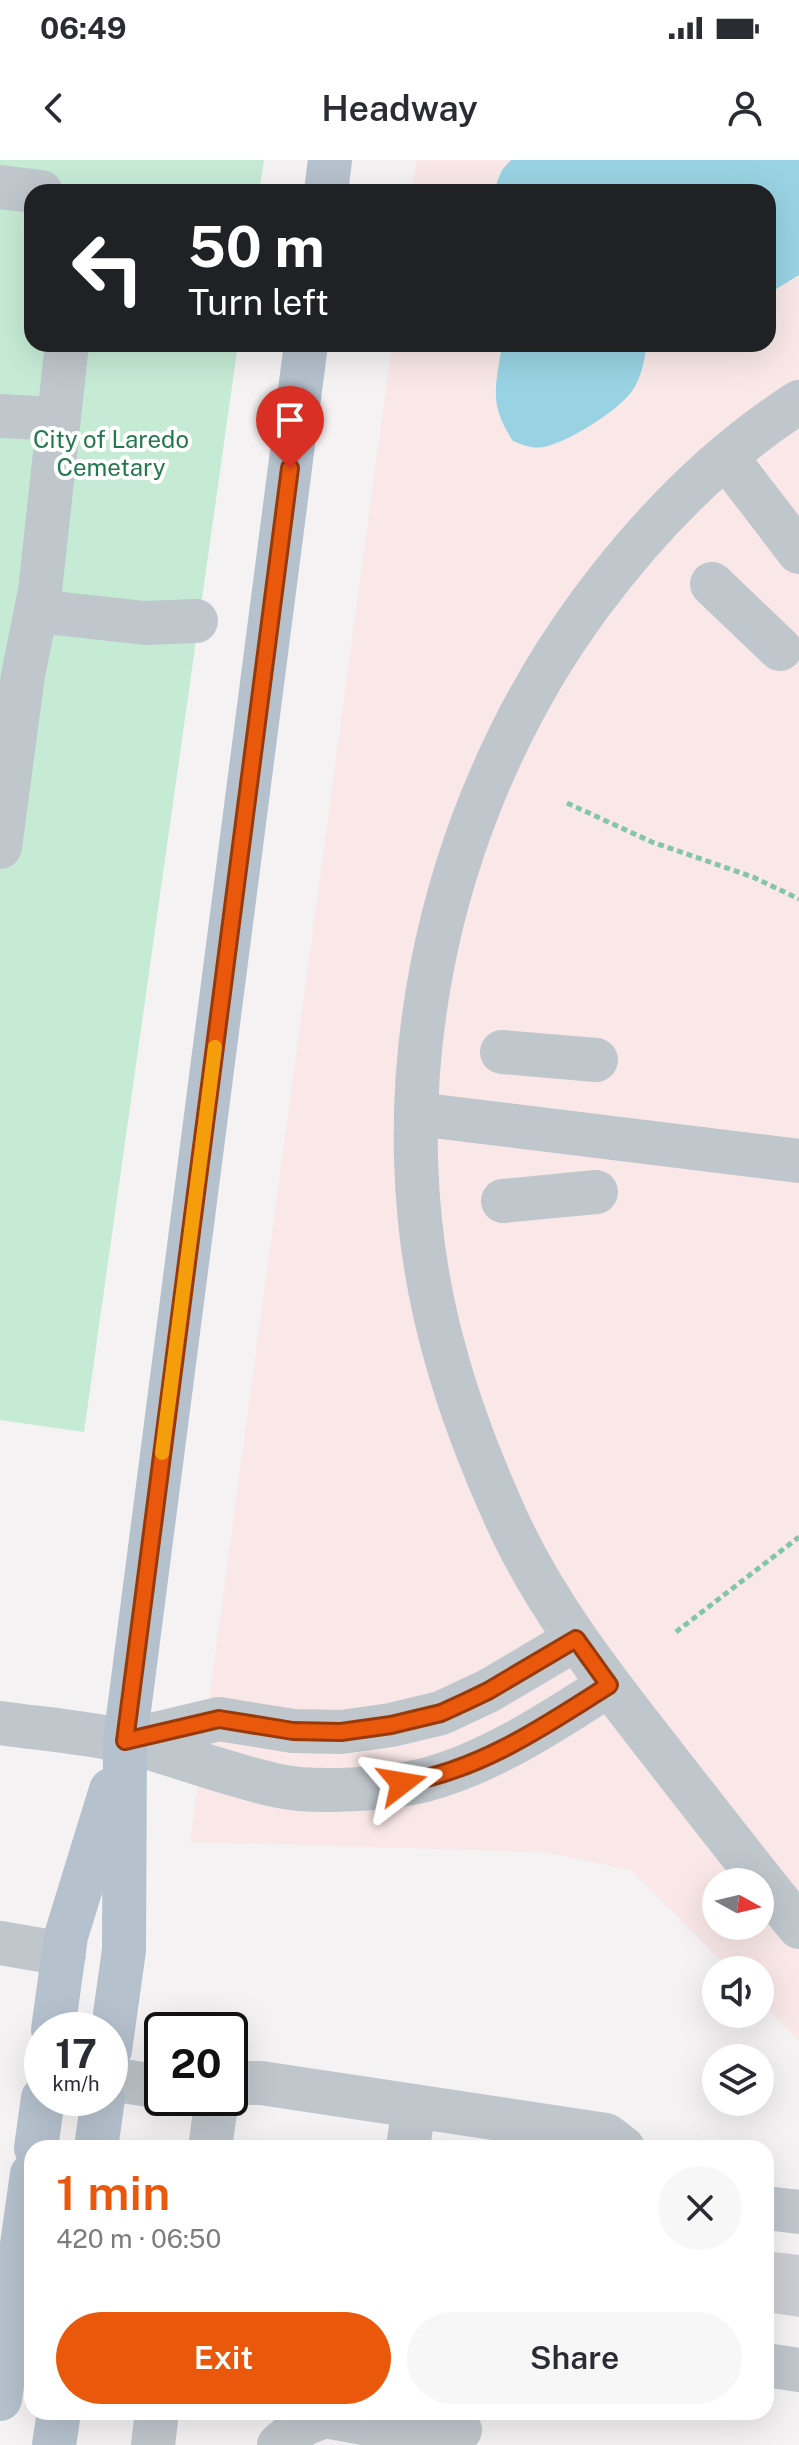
<!DOCTYPE html>
<html lang="en">
<head>
<meta charset="utf-8">
<style>
  :root { --surface:#fff; --page:#f7f7f7; --text:#2b2b33; --muted:#7c7c81; --accent:#ea580c }
  body { margin:0; font-family:"Public Sans",sans-serif; background:var(--page); color:var(--text); height:100vh; display:flex; flex-direction:column; font-size:30px; white-space:nowrap }
  * { box-sizing:border-box; margin:0 }
  p { font-size:26px; color:var(--muted) }
  .icon { flex:none; width:44px; height:44px; fill:none; stroke:currentColor; stroke-width:2; stroke-linecap:round; stroke-linejoin:round }
  .map { position:relative; flex:1; overflow:hidden }
  .details { position:absolute; left:24px; top:1980px; width:750px; height:280px; display:flex; flex-direction:column; background:var(--surface); border-radius:24px; box-shadow:0 8px 32px #0002 }
  .details>* { flex:none }
  .guide { position:absolute; left:24px; top:24px; width:752px; height:168px; border-radius:24px; box-shadow:0 8px 32px #0002; background:#202124; color:#fff; overflow:hidden }
  .needle { width:52px; rotate:98deg }
  .fabs { position:absolute; left:702px; top:1708px; display:grid; gap:16px }
  .fabs a { display:grid; place-items:center; width:72px; height:72px; border-radius:50%; background:var(--surface); box-shadow:0 8px 32px #0002; font-size:40px }
  .speed { position:absolute; left:24px; top:1852px; display:flex; gap:16px; font-size:40px; font-weight:700; text-align:center }
  .speed>* { display:grid; place-content:center; width:104px; height:104px; border-radius:50%; background:var(--surface); box-shadow:0 8px 32px #0002; line-height:1 }
  .speed small { font-size:20px; font-weight:400 }
  .speed .limit { border:4px solid #111; border-radius:12px; background:#fff; color:#111 }
  .pin { position:absolute; display:grid; place-items:center; width:68px; height:68px; color:#fff; margin:-82px -34px; border-radius:50% 50% 50% 0; rotate:-45deg; box-shadow:0 0 8px #0007 }
  .pin .icon { rotate:45deg }
  .me { position:absolute; width:88px; margin:-44px; rotate:76deg; stroke-linejoin:round; filter:drop-shadow(0 0 6px #0008) }
  .turn { display:flex; align-items:center; gap:28px; height:168px; padding:0 32px; font-size:36px }
  .turn .icon { width:104px; height:104px; stroke-width:2.5 }
  .turn b { display:block; font-size:56px; line-height:68px }
  .round { display:grid; place-items:center; flex:none; width:84px; height:84px; border-radius:42px; background:var(--page) }
  .overview { display:flex; align-items:center; justify-content:space-between; height:136px; padding:0 32px }
  h1 { font-size:48px; font-weight:600; line-height:60px; color:var(--accent) }
  .action { display:flex; gap:16px; margin-top:auto; padding:16px 32px }
  .action a { flex:1; height:92px; border-radius:48px; background:var(--accent); color:#fff; font-size:32px; font-weight:600; line-height:92px; text-align:center }
  .action a+a { background:var(--page); color:var(--text) }
  .status { display:flex; justify-content:space-between; align-items:center; height:56px; padding:0 40px; background:var(--surface); direction:ltr }
  .status svg { height:22px; fill:currentColor }
  header { display:flex; justify-content:space-between; align-items:center; height:104px; padding:0 32px; background:var(--surface); font-size:36px; font-weight:600 }
  .map>svg:first-child { display:block }
  .medical { fill:#f9e8e7; fill-rule:evenodd }
  .green { fill:#c6ebd5 }
  .water { fill:#99d3e3 }
  .building { fill:#cdced3 }
  .lines { fill:none; stroke-linecap:round; stroke-linejoin:round }
  .path { stroke:#82c6a5; stroke-width:5; stroke-dasharray:6 4; stroke-linecap:butt }
  .minor { stroke:#bfc6cc; stroke-width:44 }
  .major { stroke:#b5c1cd; stroke-width:44 }
  .route-casing { stroke:#983908; stroke-width:20 }
  .route { stroke:#ea580c; stroke-width:14 }
  .slow { stroke:#f59e0b; stroke-width:14 }
  .labels { text-anchor:middle; stroke-width:8; stroke-linejoin:round; paint-order:stroke }
  .park-label { font-size:24px; fill:#23784e; stroke:#fff }
</style>
</head>
<body>
<div class="status"><b>06:49</b><svg viewBox="0 0 49 12"><path d="M0 12V9h3v3zM5 12V6h3v6zM10 12V3h3v9zM15 12V0h3v12zM26 1h20v11H26zM47 4h2v5h-2z"/></svg></div>
<header><svg class="icon" aria-label="back" viewBox="0 0 24 24"><path d="M15 5l-7 7 7 7"/></svg>Headway<svg class="icon" aria-label="person" viewBox="0 0 24 24"><circle cx="12" cy="8" r="4"/><path d="M4 21q1-7 8-7t8 7"/></svg></header>
<div class="map">
<svg width="799" height="2285" viewBox="0 0 799 2285">
  <rect width="100%" height="100%" fill="#f4f2f2"/>
  <path class="medical" d="M416,0h383v1881l-39,-40v-31h-30l-99,-100 -87,-18 -354,-10 202,-1498h376v-152h-356zM716,1722h44v44h-44z"/>
  <polygon class="green" points="0,0 264,0 259,32 32,32 32,184 238,184 84,1272 0,1260"/>
  <g class="water">
    <polygon points="511,0 799,0 799,115 768,134 768,32 493,32 502,10"/>
    <path d="M502,184h145c-3,17 -5,33 -15,47 -14,20 -65,52 -89,56 -11,2 -20,-2 -30,-6 -25,-38 -17,-54 -11,-97z"/>
  </g>
  <polygon class="building" points="766,2091 799,2095 799,2157 766,2152"/>
  <g class="lines">
    <g class="path">
      <polyline points="567,643 652,682 753,717 799,739"/>
      <polyline points="676,1472 799,1377"/>
    </g>
    <g class="minor">
      <polyline points="0,27 41,32"/>
      <path d="M799,242c-81,52 -152,125 -209,202 -156,212 -217,502 -143,756 15,54 36,107 59,158 36,80 91,152 145,221 49,63 98,126 148,188"/>
      <polyline points="0,256 57,259"/>
      <polyline points="726,297 799,392"/>
      <polyline points="712,424 780,489"/>
      <polyline points="36,451 145,463 196,461"/>
      <polyline points="0,687 23,515 40,431 67,184"/>
      <polyline points="502,892 596,900"/>
      <polyline points="417,954 799,1001"/>
      <polyline points="503,1041 596,1032"/>
      <path d="M0,1563c42,6 86,9 127,19 51,13 100,33 152,44 38,8 109,3 146,-6 67,-18 126,-58 184,-95"/>
      <polyline points="127,1581 219,1559 293,1571 341,1572 391,1565 441,1553 488,1531 576,1479"/>
      <polyline points="0,1783 64,1794"/>
      <polyline points="110,1919 162,1927"/>
      <polyline points="230,1928 237,1923 261,1923 606,1975 623,1988"/>
      <polyline points="210,1988 217,1938"/>
      <polyline points="408,1988 414,1946"/>
      <polyline points="766,2048 799,2052"/>
      <polyline points="766,2205 799,2210"/>
      <polyline points="153,2285 157,2252"/>
      <polyline points="279,2285 304,2264 325,2256 446,2278 460,2270"/>
    </g>
    <g class="major">
      <polyline points="326,32 330,0"/>
      <polyline points="53,1870 66,1776 111,1630"/>
      <polyline points="110,1890 124,1790 125,1581 306,184"/>
      <polyline points="36,1988 43,1938"/>
      <polyline points="96,1988 103,1938"/>
      <polyline points="0,2239 32,2014"/>
      <polyline points="54,2285 59,2252"/>
    </g>
  </g>
  <g class="lines">
    <g class="route-casing">
      <path id="route" d="M290,308l-165,1273 94,-22 74,12 48,1 50,-7 50,-12 24,-11 23,-11 88,-52 33,46c-64,41 -130,86 -207,98"/>
    </g>
    <use href="#route" class="route"/>
    <polyline class="slow" points="162,1293 215,887"/>
  </g>
  <g class="labels">
    <g class="park-label">
      <text x="111" y="288">City of Laredo<tspan x="111" dy="28">Cemetary</tspan></text>
    </g>
  </g>
</svg>
<div class="fabs">
<a><svg class="needle" viewBox="-14 -14 28 28"><path d="M0-13l5 13h-10z" fill="#e53935"/><path d="M0 13l5-13h-10z" fill="#7c7c81"/></svg></a>
<a><svg class="icon" aria-label="sound" viewBox="0 0 24 24"><path d="M4 9h4l5-4v14l-5-4H4zM17 9q2 3 0 6"/></svg></a>
<a><svg class="icon" aria-label="layers" viewBox="0 0 24 24"><path d="M12 4l9 5-9 5-9-5zM3 14l9 5 9-5"/></svg></a>
</div>
<div class="speed"><div>17<small>km/h</small></div><div class="limit">20</div></div>
<div class="pin" style="left:290px;top:308px;background:#d93025"><svg class="icon" aria-label="arrive" viewBox="0 0 24 24"><path d="M6 21V4h12l-3 4 3 4H6"/></svg></div>
<svg class="me" style="left:402px;top:1623px" viewBox="-20 -20 40 40"><path d="M0-17L14 15 0 8-14 15z" fill="#ea580c" stroke="#fff" stroke-width="4"/></svg>
<div class="guide">
<div class="turn"><svg class="icon" aria-label="left" viewBox="0 0 24 24"><path d="M17 20v-9H6M10 6l-5 5 5 5"/></svg><div><b>50 m</b>Turn left</div></div>
</div>
<section class="details">
<div class="overview"><div><h1>1 min</h1><p>420 m · 06:50</p></div><a class="round"><svg class="icon" aria-label="close" viewBox="0 0 24 24"><path d="M6 6l12 12M18 6L6 18"/></svg></a></div>
<div class="action"><a>Exit</a><a>Share</a></div>
</section>
</div>
</body>
</html>
